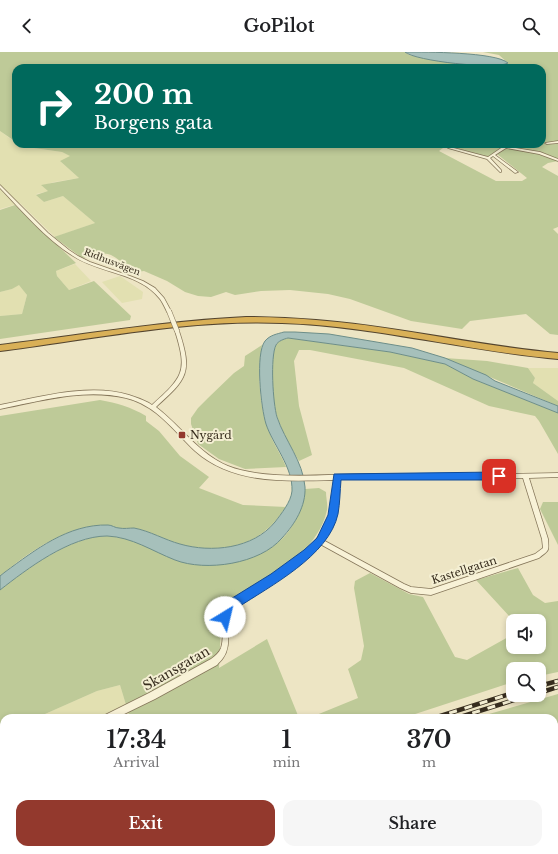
<!DOCTYPE html>
<html lang="en">
<head>
<meta charset="utf-8">
<style>
  :root { --surface:#fff; --page:#f6f6f6; --text:#202124; --muted:#757577; --accent:#93392d }
  body { margin:0; font-family:"Libre Baskerville",serif; background:var(--page); color:var(--text); height:100vh; display:flex; flex-direction:column; font-size:15px; white-space:nowrap }
  * { box-sizing:border-box; margin:0 }
  p { font-size:13px; color:var(--muted) }
  .icon { flex:none; width:22px; height:22px; fill:none; stroke:currentColor; stroke-width:2; stroke-linecap:round; stroke-linejoin:round }
  .map { position:relative; flex:1; overflow:hidden }
  .drawer { position:absolute; left:0px; top:662px; width:558px; height:140px; display:flex; flex-direction:column; background:var(--surface); border-radius:12px 12px 0 0; box-shadow:0 2px 6px #0003 }
  .drawer>* { flex:none }
  .banner { position:absolute; left:12px; top:12px; width:534px; height:84px; border-radius:12px; box-shadow:0 2px 6px #0003; background:#00695c; color:#fff; overflow:hidden }
  .fabs { position:absolute; left:506px; top:562px; display:grid; gap:8px }
  .fabs a { display:grid; place-items:center; width:40px; height:40px; border-radius:8px; background:var(--surface); box-shadow:0 2px 6px #0003; font-size:20px }
  .pin { position:absolute; display:grid; place-items:center; width:34px; height:34px; color:#fff; margin:-17px; border-radius:8px; box-shadow:0 2px 6px #0006 }
  .me { position:absolute; width:44px; margin:-22px; rotate:36deg; stroke-linejoin:round; filter:drop-shadow(0 0 3px #0008) }
  .turn { display:flex; align-items:center; gap:14px; height:84px; padding:0 16px; font-size:18px }
  .turn .icon { width:52px; height:52px; stroke-width:2.5 }
  .turn b { display:block; font-size:28px; line-height:34px }
  .eta { display:flex; justify-content:space-evenly; align-items:center; height:68px; text-align:center }
  .eta b { font-size:24px; font-weight:600; line-height:28px }
  .primary-button { display:flex; gap:8px; margin-top:auto; padding:8px 16px }
  .primary-button a { flex:1; height:46px; border-radius:12px; background:var(--accent); color:#fff; font-size:16px; font-weight:600; line-height:46px; text-align:center }
  .primary-button a+a { background:var(--page); color:var(--text) }
  header { display:flex; justify-content:space-between; align-items:center; height:52px; padding:0 16px; background:var(--surface); font-size:18px; font-weight:600 }
  .map>svg:first-child { display:block }
  .farmland { fill:#e2e0b1 }
  .green { fill:#beca98; fill-rule:evenodd }
  .water { fill:#a6c0bb; stroke:#6d8e89 }
  .lines { fill:none; stroke-linecap:round; stroke-linejoin:round }
  .minor-casing { stroke:#86775b; stroke-width:1.5 }
  .motorway-casing { stroke:#54452f; stroke-width:2 }
  .minor { fill:#f8f2d7; fill-rule:evenodd }
  .motorway { fill:#d9b057; fill-rule:evenodd }
  .rail-casing { stroke:#372d1e; stroke-width:4.5 }
  .rail { stroke:#f4efd3; stroke-width:3; stroke-dasharray:8; stroke-linecap:butt }
  .minor-bridge-casing { stroke:#86775b; stroke-width:5.5; stroke-linecap:butt }
  .minor-bridge { stroke:#f8f2d7; stroke-width:4.5 }
  .route { fill:#1a73e8; stroke:#114b97 }
  .poi-dot { fill:#93392d; stroke:#f4efd3; stroke-width:1.5 }
  .labels { text-anchor:middle; stroke-width:4; stroke-linejoin:round; paint-order:stroke }
  .far-street-label { font-size:9px; fill:#372d1e; stroke:#f4efd3 }
  .poi-label { font-size:11px; fill:#372d1e; stroke:#f4efd3; text-anchor:start }
  .street-label { font-size:11px; fill:#372d1e; stroke:#f4efd3 }
  .near-street-label { font-size:13px; fill:#372d1e; stroke:#f4efd3 }
</style>
</head>
<body>
<header><svg class="icon" aria-label="back" viewBox="0 0 24 24"><path d="M15 5l-7 7 7 7"/></svg>GoPilot<svg class="icon" aria-label="search" viewBox="0 0 24 24"><circle cx="10" cy="10" r="6"/><path d="M15 15l6 6"/></svg></header>
<div class="map">
<svg width="558" height="802" viewBox="0 0 558 802">
  <rect width="100%" height="100%" fill="#ede5c4"/>
  <g class="farmland">
    <polygon points="0,79 20,94 62,100 71,104 61,110 79,126 54,130 42,134 49,139 36,142 44,150 63,144 95,171 55,185 20,151 0,157"/>
    <polygon points="75,212 91,229 69,238 57,224 56,219"/>
    <polygon points="120,224 143,240 142,247 122,251 102,230"/>
    <polygon points="19,232 27,243 22,262 0,264 0,240 12,237"/>
    <polygon points="528,316 558,316 558,349 533,331 535,326"/>
    <polygon points="120,633 130,666 36,666 97,639"/>
  </g>
  <g class="green">
    <path d="M0,0h405l4,3c20,4 81,17 99,8l-9,-8 -16,-3h75v109l-10,2 -6,4 16,9v51l-5,2 5,5v101l-8,-1 -24,-20 -56,7 -8,8 -51,-8 -61,-22 -22,-5 -38,-4 -29,1 -26,4 -9,-3 -15,5 -13,-1 -13,-4 -18,-11 -23,-10 -14,2 -9,-4 7,-3c-6,-3 -11,-8 -17,-11 -8,-4 -20,2 -29,3l-28,-21 41,-14 -32,-27 -19,6 -8,-7 12,-4 -7,-6 38,-7 -19,-17 10,-5 -8,-4 -42,-6 -2,-2h524v-76h-526v74l-16,-11zM447,93l37,12 8,1 5,-4 30,24 -5,3h-26l-57,-30z"/>
    <polygon points="15,153 76,211 56,219 57,224 69,238 94,229 131,264 130,268 0,287 0,264 22,262 27,243 19,233 12,237 0,240 0,158"/>
    <path d="M288,286l102,14 55,12 28,15 85,34v41l-19,-33 -4,-5 -46,-10 -85,-38 -94,-18h-11l-5,11 5,45 13,49 -13,6c-8,-14 -17,-29 -22,-45 -5,-14 -7,-57 -1,-71 2,-4 8,-6 12,-7z"/>
    <path d="M262,293c-5,28 -3,63 8,89 4,11 12,22 16,33l-41,2 -26,-10 -21,-15 -7,-20v-6l7,-10 10,-10 26,-25 10,-7 1,-10z"/>
    <polygon points="445,306 487,309 528,316 535,326 533,331 558,349 558,354"/>
    <path d="M100,348c17,3 31,7 46,16v5l13,10 21,25 29,21 -10,11 44,17 43,2c-6,8 -12,17 -20,23 -22,20 -58,22 -86,14 -15,-4 -30,-13 -46,-16 -5,0 -10,1 -15,0 -4,0 -8,-3 -12,-3 -40,0 -77,26 -107,51v-160z"/>
    <path d="M319,436l7,4c0,6 2,13 1,18 -10,47 -68,73 -105,96l-3,62 48,-29 32,79h-169l-10,-33 -23,6 -61,27h-32v132h127l-7,4h-124v-264c27,-21 71,-54 107,-54 18,1 36,8 52,15 6,3 11,7 16,9 15,5 30,5 45,3 48,-5 77,-24 85,-74z"/>
    <polygon points="543,450 558,450 558,493 540,457"/>
    <path d="M518,516l15,27 12,8 13,-2v71l-19,4v-7h-26v13l-110,36h-94l49,-20 -10,-29 13,-9 3,-14 -10,-58 1,-7 15,-8 39,21 14,3 32,60 12,3 45,-25 -1,-17 -35,-38zM513,569h26v26h-26z"/>
    <polygon points="558,642 558,671 554,672 554,666 475,666"/>
    <polygon points="197,798 248,798 242,802 190,802"/>
  </g>
  <g class="water">
    <path d="M405,0c21,0 91,0 103,11 -12,7 -93,-2 -103,-11z"/>
    <path d="M284,280h11l34,2 83,14 33,10 41,17 9,6 63,25v7l-85,-34 -28,-15 -55,-12 -102,-14c-4,1 -10,3 -12,7 -6,12 -3,59 1,72 8,24 26,44 28,70 1,19 -10,37 -23,51 -22,26 -76,34 -107,22 -23,-9 -43,-23 -68,-24 -37,0 -80,33 -107,54v-14l5,-4c30,-22 63,-48 103,-47 4,0 7,3 11,3 5,1 10,0 15,0 16,3 31,12 46,16 31,9 73,5 95,-22 6,-8 16,-20 17,-31 1,-24 -19,-46 -26,-67 -5,-16 -11,-70 -1,-83 5,-6 12,-7 19,-9z"/>
  </g>
  <g class="lines">
    <g class="minor-casing">
      <g id="minor">
        <polygon points="558,89 558,91 547,92 545,91"/>
        <polygon points="504,94 540,100 558,107 558,109 539,102 506,96 495,103 518,120 515,121 493,104 490,106 501,118 501,120 500,120 487,107 448,96 450,95 488,105"/>
        <path d="M0,133l48,48 21,17 9,6 12,6 40,14 13,5 12,7 9,10 7,13v1h-4c-2,-4 -4,-9 -7,-13 -21,-27 -60,-25 -87,-43 -28,-18 -50,-44 -73,-68z"/>
        <path d="M175,278h4v1c14,42 8,48 -23,76 25,19 43,47 72,59 15,6 32,8 48,9 31,2 62,-1 94,-1 63,-1 125,1 188,-1v4l-29,1 19,61c1,13 1,11 -9,19l-108,37 -20,-2 -11,-5 -80,-44c-21,27 -57,44 -85,62 -2,4 -5,7 -6,11 -3,14 3,28 -6,41 -1,2 -4,4 -6,7l-62,34 -39,19h-12l1,-3 44,-22 62,-34c4,-3 8,-6 10,-11 5,-16 -4,-29 9,-45 5,-6 22,-15 30,-20 27,-16 56,-34 68,-64 5,-12 5,-26 6,-39 -47,1 -101,5 -139,-29 -21,-20 -39,-46 -69,-53 -42,-10 -85,3 -126,11v-4c40,-8 89,-22 129,-10 7,2 14,5 20,8l3,2c31,-28 36,-33 23,-74zM368,426h155l19,61 1,9 -8,6 -104,35 -20,-2 -7,-3 -81,-44c13,-18 15,-39 17,-61z"/>
        <polygon points="558,675 558,683 554,684 554,676"/>
        <polygon points="252,798 264,798 262,802 250,802"/>
      </g>
    </g>
    <g class="motorway-casing">
      <path id="motorway" d="M246,265c23,0 47,1 70,3 81,6 161,26 242,33v6c-92,-8 -183,-33 -276,-36 -94,-4 -188,16 -282,28v-6c82,-10 163,-24 246,-28z"/>
    </g>
    <use href="#minor" class="minor"/>
    <use href="#motorway" class="motorway"/>
    <g class="rail-casing">
      <g id="rail">
        <polyline points="539,634 558,629"/>
        <polyline points="539,641 558,635"/>
        <polyline points="434,666 513,641"/>
        <polyline points="457,666 530,643"/>
        <polyline points="148,802 155,798"/>
        <polyline points="163,802 170,798"/>
      </g>
    </g>
    <use href="#rail" class="rail"/>
    <g class="minor-bridge-casing">
      <polyline id="minor-bridge" points="169,259 177,279"/>
    </g>
    <use href="#minor-bridge" class="minor-bridge"/>
  </g>
  <path class="route" d="M499,420l3,2 2,2 -2,3 -3,1h-158c-1,11 -1,23 -3,34 -9,42 -68,72 -101,94l-5,4 -3,9 -4,1 -4,-1 -2,-4 5,-12 5,-5 42,-26 33,-24 13,-12 11,-23 6,-41z"/>
  <rect class="poi-dot" x="178" y="379" width="8" height="8" rx="2"/>
  <g class="labels">
    <g class="far-street-label">
      <text transform="translate(112 210) rotate(21)" y="3">Ridhusvägen</text>
    </g>
    <g class="poi-label">
      <text x="190" y="387">Nygård</text>
    </g>
    <g class="street-label">
      <text transform="translate(464 518) rotate(-18)" y="4">Kastellgatan</text>
    </g>
    <g class="near-street-label">
      <text transform="translate(176 616) rotate(-30)" y="5">Skansgatan</text>
    </g>
  </g>
</svg>
<div class="fabs">
<a><svg class="icon" aria-label="sound" viewBox="0 0 24 24"><path d="M4 9h4l5-4v14l-5-4H4zM17 9q2 3 0 6"/></svg></a>
<a><svg class="icon" aria-label="search" viewBox="0 0 24 24"><circle cx="10" cy="10" r="6"/><path d="M15 15l6 6"/></svg></a>
</div>
<div class="pin" style="left:499px;top:424px;background:#d93025"><svg class="icon" aria-label="arrive" viewBox="0 0 24 24"><path d="M6 21V4h12l-3 4 3 4H6"/></svg></div>
<svg class="me" style="left:225px;top:565px" viewBox="-20 -20 40 40"><circle r="19" fill="#fff"/><path d="M0-13L10 11 0 6-10 11z" fill="#1a73e8"/></svg>
<div class="banner">
<div class="turn"><svg class="icon" aria-label="right" viewBox="0 0 24 24"><path d="M7 20v-9h11M14 6l5 5-5 5"/></svg><div><b>200 m</b>Borgens gata</div></div>
</div>
<section class="drawer">
<div class="eta">
<div><b>17:34</b><p>Arrival</p></div>
<div><b>1</b><p>min</p></div>
<div><b>370</b><p>m</p></div>
</div>
<div class="primary-button"><a>Exit</a><a>Share</a></div>
</section>
</div>
</body>
</html>
